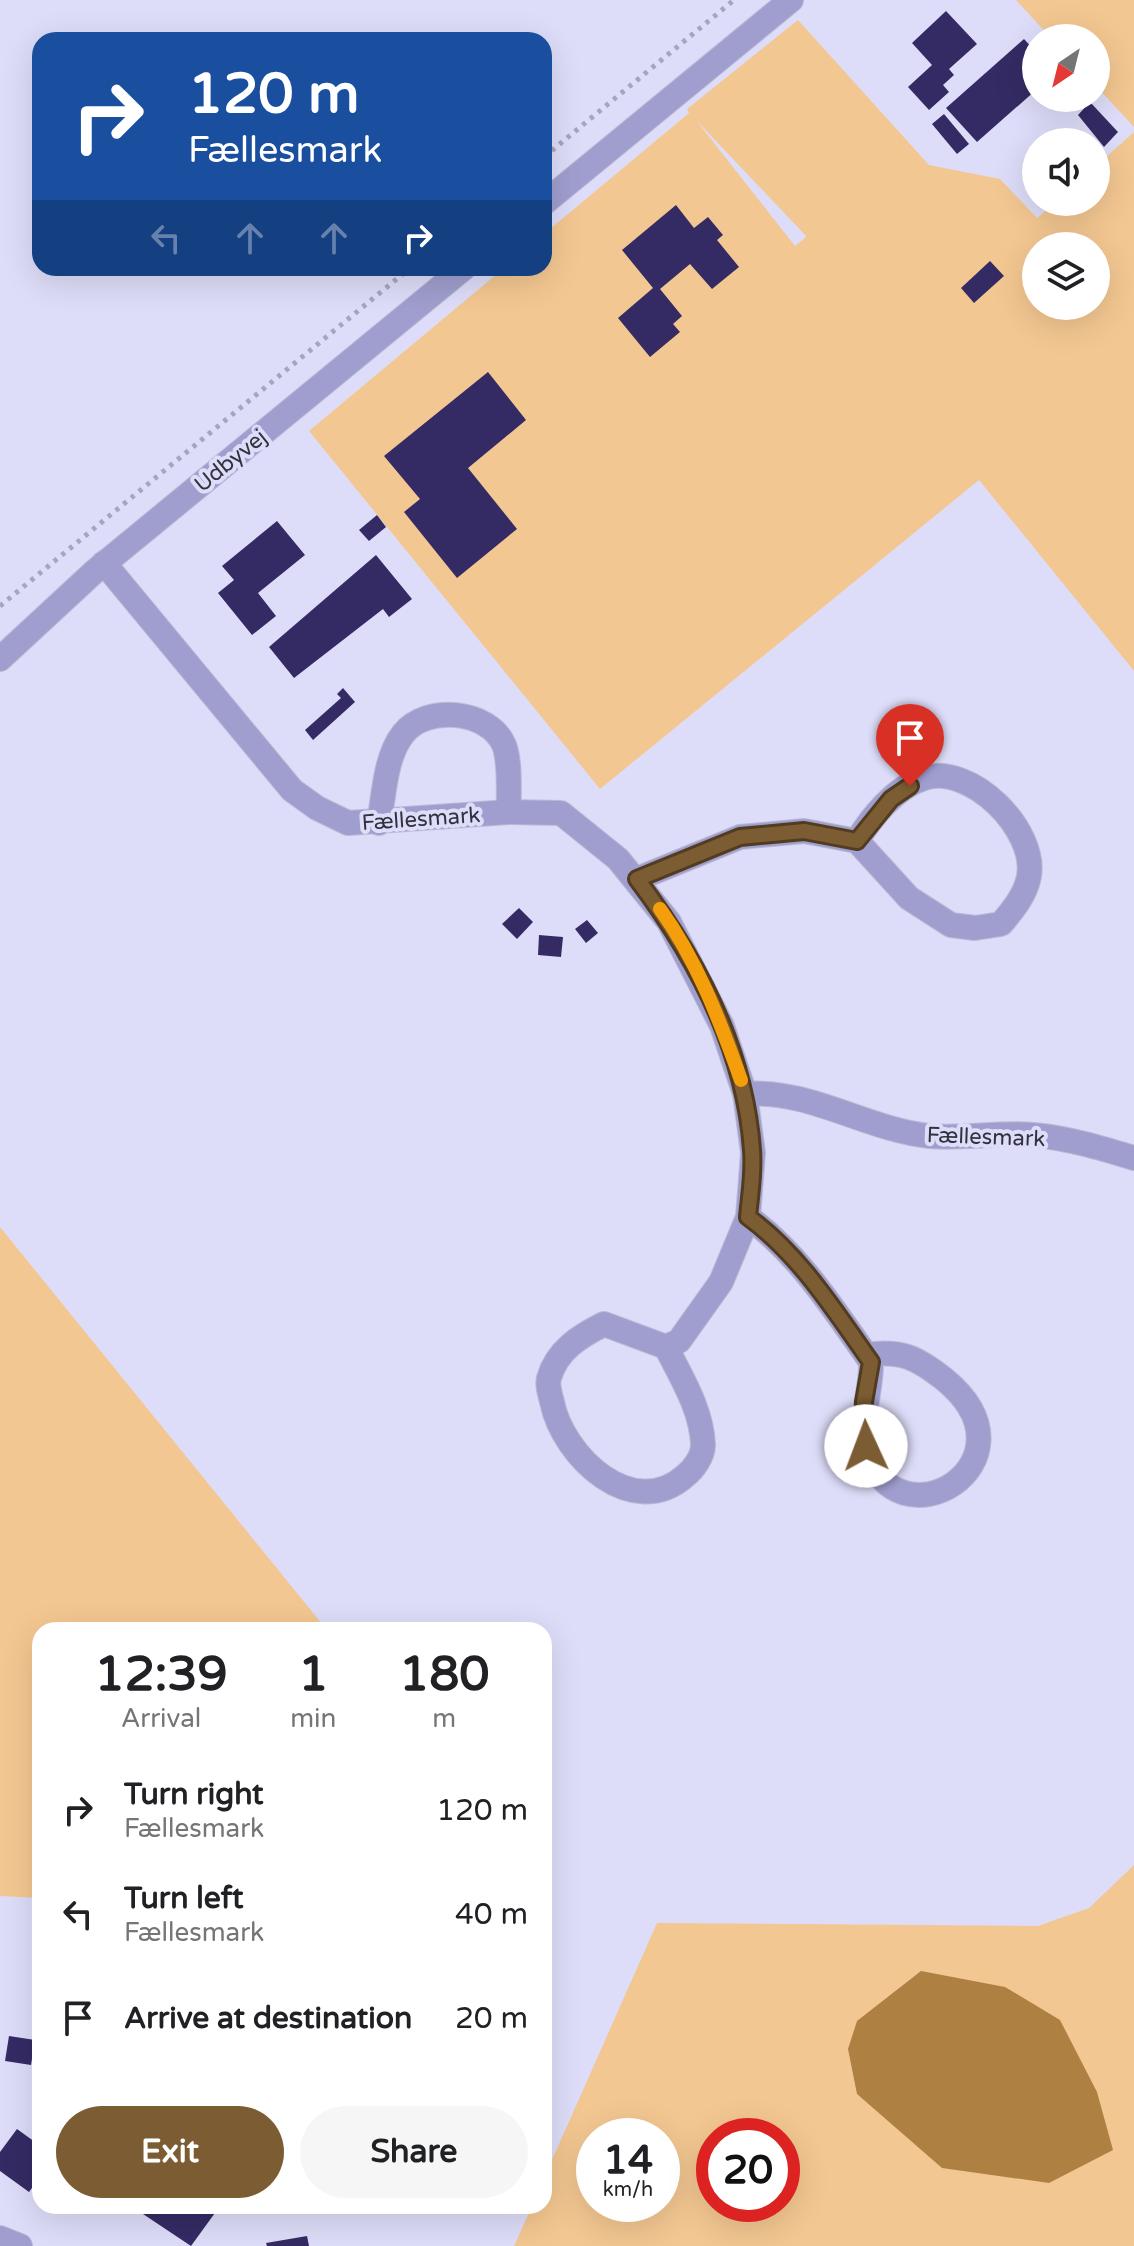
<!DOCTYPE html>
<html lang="en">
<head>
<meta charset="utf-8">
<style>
  :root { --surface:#fff; --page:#f6f6f6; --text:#202124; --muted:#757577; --accent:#7c5c32 }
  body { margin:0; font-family:"Varela Round",sans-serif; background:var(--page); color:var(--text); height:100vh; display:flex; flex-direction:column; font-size:30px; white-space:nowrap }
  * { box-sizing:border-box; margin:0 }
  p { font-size:26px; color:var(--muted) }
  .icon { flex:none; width:44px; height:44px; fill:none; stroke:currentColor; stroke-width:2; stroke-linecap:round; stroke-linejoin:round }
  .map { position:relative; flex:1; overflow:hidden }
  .details { position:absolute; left:32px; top:1622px; width:520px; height:592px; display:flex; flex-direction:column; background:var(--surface); border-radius:24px; box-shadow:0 8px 32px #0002 }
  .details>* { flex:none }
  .guide { position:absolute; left:32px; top:32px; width:520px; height:244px; border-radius:24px; box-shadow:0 8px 32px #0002; background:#1a4fa0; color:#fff; overflow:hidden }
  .needle { width:52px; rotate:215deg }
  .controls { position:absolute; left:1022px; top:24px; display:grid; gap:16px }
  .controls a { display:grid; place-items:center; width:88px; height:88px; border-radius:50%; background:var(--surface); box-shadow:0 8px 32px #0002; font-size:40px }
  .speed { position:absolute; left:576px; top:2118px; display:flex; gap:16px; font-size:40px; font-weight:700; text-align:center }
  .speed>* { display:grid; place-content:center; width:104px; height:104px; border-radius:50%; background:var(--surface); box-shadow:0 8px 32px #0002; line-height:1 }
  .speed small { font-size:20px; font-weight:400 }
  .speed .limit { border:12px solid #d22; background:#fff; color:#111 }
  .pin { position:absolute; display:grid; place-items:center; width:68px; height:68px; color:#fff; margin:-82px -34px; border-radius:50% 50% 50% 0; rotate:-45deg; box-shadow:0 0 8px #0007 }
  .pin .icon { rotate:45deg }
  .me { position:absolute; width:88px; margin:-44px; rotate:358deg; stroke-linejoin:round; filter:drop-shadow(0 0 6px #0008) }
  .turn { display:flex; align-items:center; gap:28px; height:168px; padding:0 24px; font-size:36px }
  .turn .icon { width:104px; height:104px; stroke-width:2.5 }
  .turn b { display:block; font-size:56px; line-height:68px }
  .lanes { display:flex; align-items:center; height:76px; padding:0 24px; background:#0003; justify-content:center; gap:40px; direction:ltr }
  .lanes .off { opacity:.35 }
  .eta { display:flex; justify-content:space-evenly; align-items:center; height:136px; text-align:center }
  .eta b { font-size:48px; font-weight:800; line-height:56px }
  .cta { display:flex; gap:16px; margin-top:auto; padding:16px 24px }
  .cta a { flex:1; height:92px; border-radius:48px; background:var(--accent); color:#fff; font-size:32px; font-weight:800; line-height:92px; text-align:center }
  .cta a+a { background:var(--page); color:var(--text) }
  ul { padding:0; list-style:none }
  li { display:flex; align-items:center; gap:24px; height:104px; padding:0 24px }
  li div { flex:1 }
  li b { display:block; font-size:30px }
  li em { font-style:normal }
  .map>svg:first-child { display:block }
  .green { fill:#f3c791; fill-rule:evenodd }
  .water { fill:#ae8143 }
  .building { fill:#342b64 }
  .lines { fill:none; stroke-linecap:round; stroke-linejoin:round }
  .minor-casing { stroke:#bcbbd4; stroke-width:26 }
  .path { stroke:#a6a5bc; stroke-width:5; stroke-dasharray:4 6; stroke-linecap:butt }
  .minor { stroke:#a09ece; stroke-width:24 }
  .route-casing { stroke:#513c20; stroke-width:20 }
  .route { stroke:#7c5c32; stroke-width:14 }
  .slow { stroke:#f59e0b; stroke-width:14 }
  .labels { text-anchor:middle; stroke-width:8; stroke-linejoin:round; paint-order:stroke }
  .street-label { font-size:22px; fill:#32323f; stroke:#deddf9 }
</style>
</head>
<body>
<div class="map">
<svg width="1134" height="2246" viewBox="0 0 1134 2246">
  <rect width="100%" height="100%" fill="#deddf9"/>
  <g class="green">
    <polygon points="1016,0 1134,0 1134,127 1096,86 1096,38 1051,38"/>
    <path d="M798,20l131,145 71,14 37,39 19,-16h40v-36l38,-34v539l-155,-191 -379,309 -291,-358 195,-163h40v-34l145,-121 -2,-4zM696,120l110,116v1l-11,9zM1036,246h60v60h-60z"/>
    <polygon points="0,1227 327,1630 40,1630 40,1898 0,1896"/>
    <path d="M1134,1865v381h-620l18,-40h12v-28l113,-255 381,3 51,-18zM594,2136h68v68h-68zM714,2136h68v68h-68z"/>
  </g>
  <polygon class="water" points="921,1971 1005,1987 1060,2020 1097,2092 1113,2150 1049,2183 942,2168 857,2094 848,2049 857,2021"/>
  <g class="building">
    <polygon points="946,11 977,44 949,69 954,75 943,85 949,92 929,110 908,87 932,65 912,43"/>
    <polygon points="1024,39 1036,52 1036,90 977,142 946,108"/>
    <polygon points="1090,102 1118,132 1104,147 1078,115"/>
    <polygon points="944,114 969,144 957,154 932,124"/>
    <polygon points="676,205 694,228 708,217 723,235 717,240 739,267 712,289 690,264 660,289 682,316 673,324 680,332 650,357 618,318 653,288 622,250"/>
    <polygon points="990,261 1004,276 974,303 961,288"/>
    <polygon points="488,372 526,420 468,468 517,529 457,578 404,512 420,499 384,456"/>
    <polygon points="377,515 386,527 369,541 359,530"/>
    <polygon points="277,521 305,555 258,593 276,616 252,635 218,593 234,580 222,566"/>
    <polygon points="376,555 412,599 389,617 383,609 294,678 269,647"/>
    <polygon points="343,688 355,702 313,740 305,730 341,698 337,694"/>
    <polygon points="519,908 533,922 517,939 502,924"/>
    <polygon points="587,920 598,933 586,943 575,929"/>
    <polygon points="539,935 563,937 561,957 538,955"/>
    <polygon points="9,2036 35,2040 31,2065 5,2061"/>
    <polygon points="17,2129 35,2142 40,2136 40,2177 29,2192 0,2171 0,2152"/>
    <polygon points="131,2206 220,2206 191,2246"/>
    <polygon points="307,2236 309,2246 267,2246 266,2243"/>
  </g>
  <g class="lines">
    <g class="minor-casing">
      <g id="minor">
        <polyline points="544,203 791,0"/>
        <path d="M104,563l188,227 25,18 31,15 161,-11 52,1 57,46 51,63 53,104 23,68 8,59 -5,64 -27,65 -42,59 -13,6 -62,-23c-24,12 -47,26 -55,54 -2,7 1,16 3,24 11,55 81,120 133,74 9,-7 18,-20 18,-31 -1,-35 -22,-68 -37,-98"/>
        <polyline points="0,659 94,572 464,268"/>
        <path d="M379,823c5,-28 6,-66 24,-89 23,-30 86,-24 101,11 7,18 4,47 5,67"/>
        <path d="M637,879l103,-42 64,-6 53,10 52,57 42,27 24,3 26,-4c12,-14 25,-30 28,-48 8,-46 -58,-113 -105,-98 -28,9 -53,39 -67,63"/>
        <path d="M745,1094c65,-5 120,35 184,42 34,3 69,-4 104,-1 35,3 68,13 101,23"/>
        <path d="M748,1217c52,38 86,93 123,145 1,28 -12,56 -5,85 27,106 180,15 78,-68 -28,-22 -43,-29 -78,-24"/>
        <polyline points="0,2238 20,2246"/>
      </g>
    </g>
    <g class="path">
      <polyline points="544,157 734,0"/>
      <polyline points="0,606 410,268"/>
    </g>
    <use href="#minor" class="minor"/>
  </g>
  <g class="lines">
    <g class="route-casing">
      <path id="route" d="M866,1446l-2,-44 7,-40c-37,-52 -71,-107 -123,-145 2,-22 6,-45 4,-67 -7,-99 -56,-193 -115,-271l103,-42 64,-6 53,10 34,-42 19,-13"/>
    </g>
    <use href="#route" class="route"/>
    <path class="slow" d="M660,909c37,51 60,112 81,171"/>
  </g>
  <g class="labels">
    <g class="street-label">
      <text transform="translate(230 460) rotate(-39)" y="8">Udbyvej</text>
      <text transform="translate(421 818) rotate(-4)" y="8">Fællesmark</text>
      <text transform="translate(986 1136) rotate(2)" y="8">Fællesmark</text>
    </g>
  </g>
</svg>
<div class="controls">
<a><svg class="needle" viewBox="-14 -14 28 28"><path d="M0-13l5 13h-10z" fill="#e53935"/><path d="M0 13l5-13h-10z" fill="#757577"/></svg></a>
<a><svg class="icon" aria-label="sound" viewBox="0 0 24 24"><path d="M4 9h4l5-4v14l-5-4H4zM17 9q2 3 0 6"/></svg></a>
<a><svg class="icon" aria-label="layers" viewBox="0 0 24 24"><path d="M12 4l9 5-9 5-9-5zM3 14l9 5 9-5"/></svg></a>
</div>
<div class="speed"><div>14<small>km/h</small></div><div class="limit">20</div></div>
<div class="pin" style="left:910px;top:786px;background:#d93025"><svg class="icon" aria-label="arrive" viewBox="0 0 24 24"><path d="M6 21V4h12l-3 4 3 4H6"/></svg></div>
<svg class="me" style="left:866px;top:1446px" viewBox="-20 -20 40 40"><circle r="19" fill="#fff"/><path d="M0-13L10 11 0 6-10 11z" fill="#7c5c32"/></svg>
<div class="guide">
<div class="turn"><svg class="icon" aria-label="right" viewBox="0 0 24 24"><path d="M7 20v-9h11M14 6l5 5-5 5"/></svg><div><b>120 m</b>Fællesmark</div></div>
<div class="lanes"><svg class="icon off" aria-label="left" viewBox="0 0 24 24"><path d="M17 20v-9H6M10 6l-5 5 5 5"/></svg><svg class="icon off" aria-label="ahead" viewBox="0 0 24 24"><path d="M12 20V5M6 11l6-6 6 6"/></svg><svg class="icon off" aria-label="ahead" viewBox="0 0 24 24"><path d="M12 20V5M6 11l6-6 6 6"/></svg><svg class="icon" aria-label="right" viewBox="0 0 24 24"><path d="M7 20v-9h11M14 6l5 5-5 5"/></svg></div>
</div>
<section class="details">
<div class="eta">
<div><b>12:39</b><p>Arrival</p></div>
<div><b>1</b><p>min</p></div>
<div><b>180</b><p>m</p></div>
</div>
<ul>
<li><svg class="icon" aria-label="right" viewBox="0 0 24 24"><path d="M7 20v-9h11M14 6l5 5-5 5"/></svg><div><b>Turn right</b><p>Fællesmark</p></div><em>120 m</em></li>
<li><svg class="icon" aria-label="left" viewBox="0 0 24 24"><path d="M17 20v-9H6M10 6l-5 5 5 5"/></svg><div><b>Turn left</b><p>Fællesmark</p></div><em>40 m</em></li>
<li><svg class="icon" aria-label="arrive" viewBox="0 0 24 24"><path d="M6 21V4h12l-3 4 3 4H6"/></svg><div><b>Arrive at destination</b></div><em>20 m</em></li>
</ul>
<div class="cta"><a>Exit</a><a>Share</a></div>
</section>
</div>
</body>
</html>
